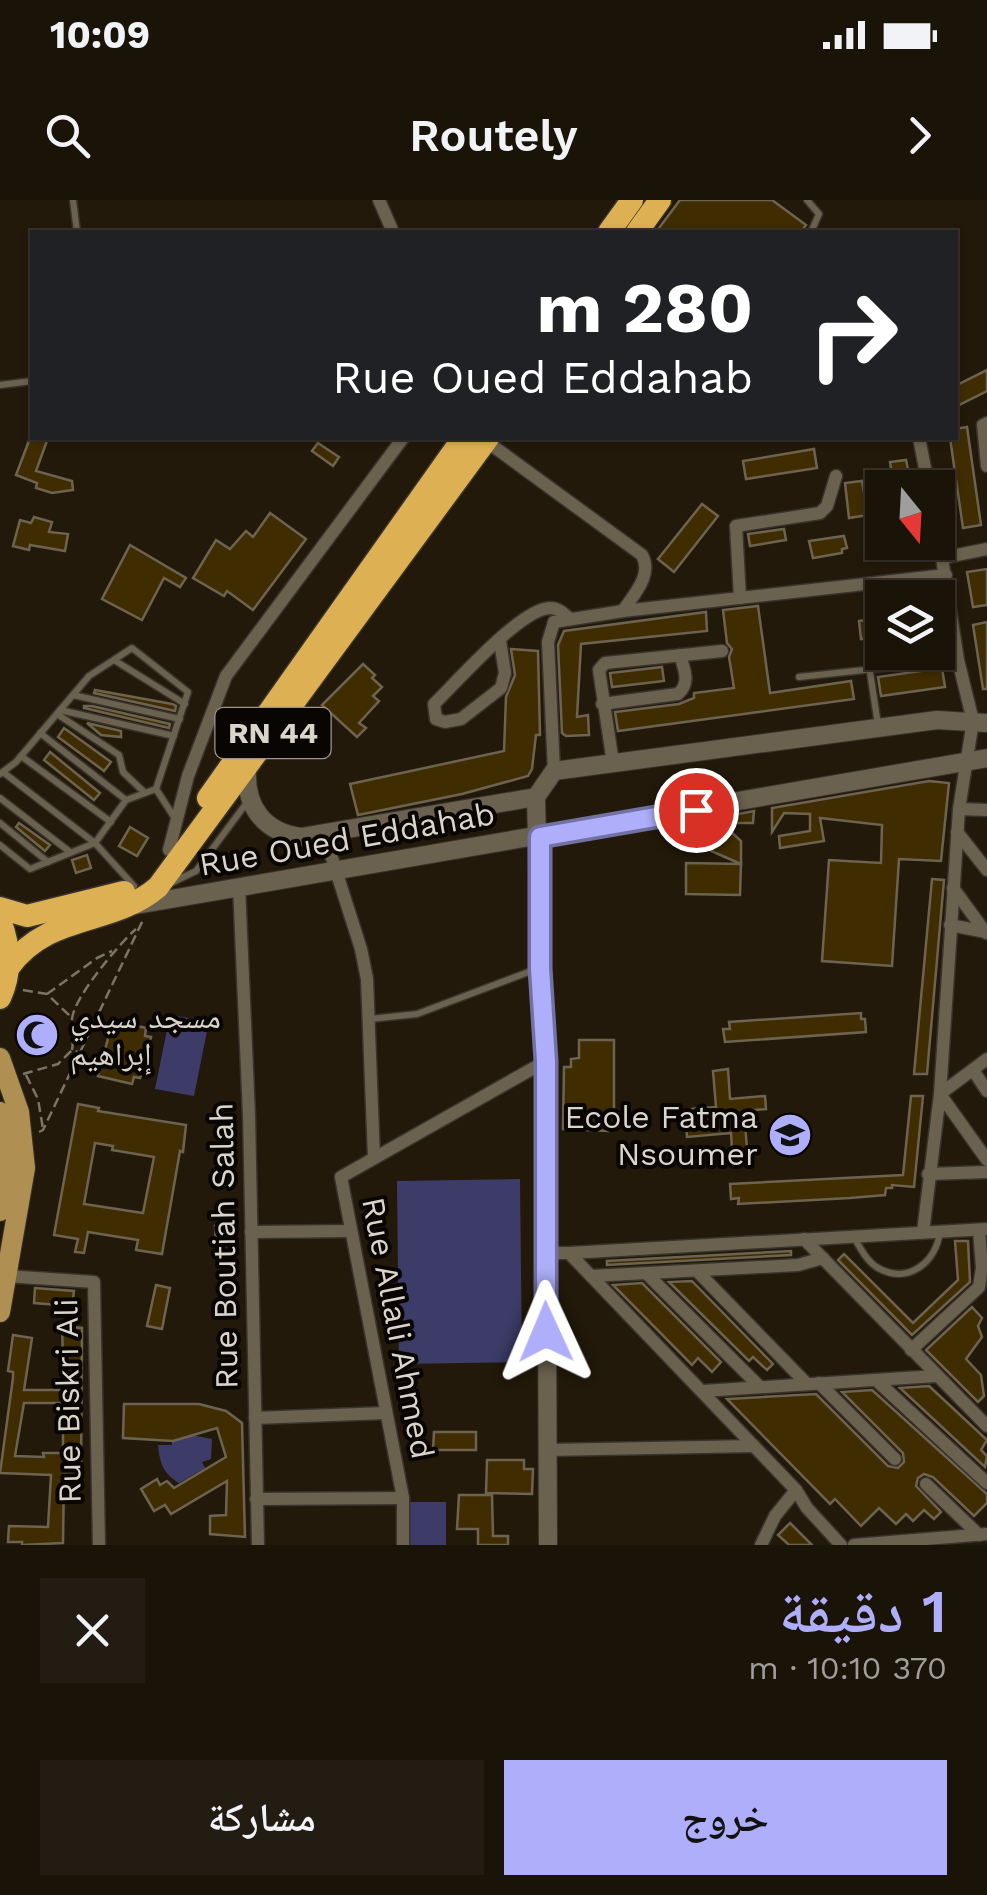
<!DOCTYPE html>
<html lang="ar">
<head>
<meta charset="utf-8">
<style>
  :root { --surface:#1a1308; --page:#231c12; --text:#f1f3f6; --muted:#9f9e9c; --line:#383229; --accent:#aeaefa }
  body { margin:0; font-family:"Work Sans","Noto Naskh Arabic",sans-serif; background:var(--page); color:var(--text); direction:rtl; height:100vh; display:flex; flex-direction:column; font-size:38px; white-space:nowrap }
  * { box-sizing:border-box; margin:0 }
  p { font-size:32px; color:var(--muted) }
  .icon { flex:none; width:55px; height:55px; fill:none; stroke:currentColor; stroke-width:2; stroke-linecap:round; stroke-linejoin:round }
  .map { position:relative; height:1345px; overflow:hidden; direction:ltr }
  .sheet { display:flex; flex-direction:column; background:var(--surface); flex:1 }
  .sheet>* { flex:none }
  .top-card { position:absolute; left:30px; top:30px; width:928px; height:210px; border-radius:0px; box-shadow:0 2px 8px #0004,0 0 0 2px var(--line); direction:rtl; background:#202124; color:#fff; overflow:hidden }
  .needle { width:65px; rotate:162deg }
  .fabs { position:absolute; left:865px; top:270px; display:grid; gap:20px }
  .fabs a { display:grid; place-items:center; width:90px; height:90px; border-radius:0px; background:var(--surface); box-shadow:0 2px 8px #0004,0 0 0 2px var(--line); font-size:50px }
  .pin { position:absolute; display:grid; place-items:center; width:85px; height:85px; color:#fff; margin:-42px; border:5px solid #fff; border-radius:50%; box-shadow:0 2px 10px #0007 }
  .me { position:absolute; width:110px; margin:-55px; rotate:359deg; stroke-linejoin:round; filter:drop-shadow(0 0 8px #0008) }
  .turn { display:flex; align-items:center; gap:35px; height:210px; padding:0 40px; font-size:45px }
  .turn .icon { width:130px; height:130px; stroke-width:2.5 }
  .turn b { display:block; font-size:70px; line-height:85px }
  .round { display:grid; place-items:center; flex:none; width:105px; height:105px; border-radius:0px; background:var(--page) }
  .head { display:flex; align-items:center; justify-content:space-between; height:170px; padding:0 40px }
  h1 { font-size:60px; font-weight:600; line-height:75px; color:var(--accent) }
  .cta { display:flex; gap:20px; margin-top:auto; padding:20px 40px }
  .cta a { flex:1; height:115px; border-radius:0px; background:var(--accent); color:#111; font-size:40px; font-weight:600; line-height:115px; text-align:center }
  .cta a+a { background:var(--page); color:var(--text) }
  .status { display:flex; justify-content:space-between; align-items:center; height:70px; padding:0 50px; background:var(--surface); direction:ltr }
  .status svg { height:28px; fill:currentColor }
  header { display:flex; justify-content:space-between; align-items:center; height:130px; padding:0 40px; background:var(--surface); font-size:45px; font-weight:600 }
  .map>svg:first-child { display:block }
  .green { fill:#3d3c68 }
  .building { fill:#3f2c01; stroke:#6d6351; stroke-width:2.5; fill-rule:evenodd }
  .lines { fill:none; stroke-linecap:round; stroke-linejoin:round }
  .lane-casing { stroke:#39332d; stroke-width:9 }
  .street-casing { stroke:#39332d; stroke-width:15 }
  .secondary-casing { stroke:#39332d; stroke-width:20 }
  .primary-casing { stroke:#39332d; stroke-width:22 }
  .highway-casing { stroke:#39332d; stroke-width:25 }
  .path { stroke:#7b7467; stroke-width:2.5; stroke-dasharray:10 5; stroke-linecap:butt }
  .lane { stroke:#6b614f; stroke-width:6 }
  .street { stroke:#6b614f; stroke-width:12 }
  .secondary { stroke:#6b614f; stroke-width:18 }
  .primary { stroke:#af9052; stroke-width:20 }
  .highway { stroke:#ddb054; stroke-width:22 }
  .route-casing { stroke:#7171a2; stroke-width:25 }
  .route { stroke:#aeaefa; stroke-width:18 }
  .labels { text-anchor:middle; stroke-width:8; stroke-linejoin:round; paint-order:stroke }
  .shield { fill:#080502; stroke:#9b978f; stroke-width:2.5 }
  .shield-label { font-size:30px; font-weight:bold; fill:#dad5cb }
  .street-label { font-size:32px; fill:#dad5cb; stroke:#080502 }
  .poi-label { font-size:32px; fill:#dad5cb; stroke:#080502; text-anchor:start }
</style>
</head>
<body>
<div class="status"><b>10:09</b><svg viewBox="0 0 49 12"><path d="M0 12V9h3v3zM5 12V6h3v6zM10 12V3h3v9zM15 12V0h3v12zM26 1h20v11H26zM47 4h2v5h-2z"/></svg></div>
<header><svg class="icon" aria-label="forward" viewBox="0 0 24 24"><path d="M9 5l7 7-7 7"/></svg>Routely<svg class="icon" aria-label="search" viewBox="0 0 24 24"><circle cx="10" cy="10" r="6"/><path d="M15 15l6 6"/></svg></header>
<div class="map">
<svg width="987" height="1345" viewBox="0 0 987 1345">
  <rect width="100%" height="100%" fill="#22190a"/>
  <g class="green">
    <polygon points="170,815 209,821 194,896 155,889"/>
    <polygon points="520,979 522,1162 399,1164 397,981"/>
    <path d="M172,1231l40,8 -1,20 -9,3 3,6 -26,15c-16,-10 -19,-19 -21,-38h14z"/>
    <rect x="409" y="1302" width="37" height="43"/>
  </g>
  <g class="building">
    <polygon points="680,0 772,0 806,25 801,32 656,32"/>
    <polygon points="987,170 987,191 955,207 955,186"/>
    <polygon points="967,227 981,325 963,328 950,238 955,238 955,229"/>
    <polygon points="30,238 48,238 36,271 72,281 73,290 52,293 36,288 37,283 16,275"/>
    <polygon points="318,243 339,257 333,266 312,251"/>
    <polygon points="814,249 817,268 746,279 743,261"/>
    <polygon points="906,260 912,288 894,288 890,262"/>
    <polygon points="862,281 868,315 849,318 845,283"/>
    <polygon points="702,304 718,316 674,372 658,359"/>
    <polygon points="270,313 306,339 253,410 227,391 224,396 193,378 216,340 230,349 246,331 253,337"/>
    <polygon points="34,317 52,322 49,332 68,334 65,351 30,345 29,350 13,346 20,320 31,323"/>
    <polygon points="784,329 786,340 750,346 748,334"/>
    <polygon points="844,336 847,348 842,349 842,353 813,358 809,341"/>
    <polygon points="130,345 186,378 180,387 164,378 142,420 102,399"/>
    <polygon points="987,369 987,405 973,407 967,372"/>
    <polygon points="758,406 770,493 851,481 854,499 618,531 615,512 679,504 694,498 694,493 734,488 729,457 732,449 727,443 723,410"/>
    <polygon points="706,412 707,431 581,444 577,517 588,515 589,535 566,536 562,533 558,445 564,431"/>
    <polygon points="882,417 882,436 861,439 859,421"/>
    <polygon points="987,422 987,489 983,489 973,425"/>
    <polygon points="511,449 538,451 540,535 536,535 532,569 528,576 462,594 358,615 350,584 504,551 506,497 515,475"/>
    <polygon points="363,464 375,475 372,478 382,487 373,496 379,501 359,523 366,528 357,537 322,505"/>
    <polygon points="662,467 664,481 612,487 610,473"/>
    <polygon points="942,468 945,487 881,496 878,477"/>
    <polygon points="95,490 172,504 176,506 175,511 94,493"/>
    <polygon points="84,506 92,506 170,524 169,528 84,508"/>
    <polygon points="87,523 121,531 121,537 101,535"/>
    <polygon points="64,528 111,562 104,571 58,537"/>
    <polygon points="50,552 100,593 94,600 44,560"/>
    <polygon points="929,581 949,583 941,661 899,659 892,766 822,761 829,660 881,663 882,625 820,618 824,641 780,648 779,636 810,631 810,614 784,613 772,632 772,608"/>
    <polygon points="754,611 753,623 733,623 733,615"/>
    <polygon points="716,618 741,641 741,664 702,647 694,634 668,638 666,626"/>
    <polygon points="19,623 50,645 45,651 16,627"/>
    <polygon points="130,627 148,638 137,656 119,646"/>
    <polygon points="87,655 91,668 76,673 72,660"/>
    <polygon points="686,663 741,664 740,695 686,694"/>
    <polygon points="932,679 944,680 927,874 914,874"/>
    <polygon points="861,813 861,819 865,819 866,832 725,842 723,829 730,829 729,822"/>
    <polygon points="113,820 146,828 145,836 151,837 140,878 134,877 132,884 98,876"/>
    <polygon points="579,840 614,840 614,911 607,912 608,931 563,929 564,867 571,867 571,859 579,858"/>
    <polygon points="728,869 730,899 765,896 766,909 744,911 747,949 732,950 731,933 687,937 686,923 693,923 692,909 716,907 713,871"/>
    <polygon points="911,896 923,896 914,987 892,985 892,988 886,988 885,995 850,998 738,1004 739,998 731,999 730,984 903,975"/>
    <path d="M78,904l21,4 -1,3 88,14 -3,27 -3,-1 -18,103 -26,-4 2,-10 -50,-8 -4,21 -9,-1 3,-13 -24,-4zM95,943l18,3 -1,4 42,7 -11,56 -59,-9z"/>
    <polygon points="232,1025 233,1046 216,1046 215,1026"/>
    <polygon points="955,1041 968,1041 970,1082 912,1135 838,1060 844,1054 913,1123 958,1080"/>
    <polygon points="791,1051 791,1055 607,1065 607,1061"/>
    <polygon points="692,1081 773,1164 767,1170 753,1157 749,1161 669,1082"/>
    <polygon points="642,1083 721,1162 712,1172 698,1158 692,1165 613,1085"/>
    <polygon points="156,1085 170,1088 162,1129 147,1126"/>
    <polygon points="35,1088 74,1091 72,1106 34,1103"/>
    <polygon points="972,1107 982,1118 978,1126 982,1137 966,1159 981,1175 984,1196 978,1202 926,1150"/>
    <path d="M62,1126l20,2 -1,146h-17l-1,69 -41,2v-3h-14l1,-16 39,1 3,-52 -51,-2 13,-95v-6l-5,-1 5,-36 19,3 -8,52h40zM24,1203h39v50h-20l1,4 -29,-1z"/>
    <polygon points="929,1186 987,1240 981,1250 987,1256 985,1267 900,1188"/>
    <polygon points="872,1190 987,1294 987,1303 974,1316 933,1277 924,1274 918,1278 916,1286 941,1312 934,1319 924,1310 913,1321 906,1314 896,1324 879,1308 861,1326 835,1299 830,1304 727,1199 816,1194 888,1266 898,1268 904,1262 903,1253 842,1192"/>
    <polygon points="124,1204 199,1204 226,1211 242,1223 245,1337 210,1334 210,1316 226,1315 227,1281 171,1314 165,1305 154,1311 141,1289 157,1279 160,1285 167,1281 174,1288 226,1257 217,1228 173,1241 123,1238"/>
    <polygon points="434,1232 476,1232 476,1250 433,1250"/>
    <polygon points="487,1260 524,1260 524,1269 533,1269 532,1294 486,1293"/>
    <polygon points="459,1295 492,1295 493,1336 508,1336 508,1345 478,1345 478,1329 457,1329"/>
    <polygon points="790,1323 812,1345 789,1345 778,1335"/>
  </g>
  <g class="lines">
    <g class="lane-casing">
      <g id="lane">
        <polyline points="73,0 77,32"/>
        <polyline points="807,0 819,14 811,32"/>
        <polyline points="0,185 32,181"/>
        <polyline points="114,460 185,504"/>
        <polyline points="870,472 878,525"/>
        <polyline points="799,477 957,460"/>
        <polyline points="73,495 180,519"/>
        <polyline points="60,510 174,536"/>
        <polyline points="57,514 119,555 123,572 145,593"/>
        <polyline points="40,533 126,600"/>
        <polyline points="21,556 111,622"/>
        <polyline points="3,572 95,643 126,600 156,589"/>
        <polyline points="0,574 16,562 89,476 132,448 188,492 156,589 176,620"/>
        <polyline points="0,598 70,652"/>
        <polyline points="0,623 48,662"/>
        <polyline points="0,645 30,669 95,643 134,686"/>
        <polyline points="169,684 196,671 248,601"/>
        <polyline points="370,819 417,814 539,768"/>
        <path d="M853,1036c7,11 14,27 27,33 30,15 56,-8 60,-37"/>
      </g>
    </g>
    <g class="street-casing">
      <g id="street">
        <polyline points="379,0 393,32"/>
        <polyline points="987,223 983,225 987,266"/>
        <polyline points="919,238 929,288"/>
        <path d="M486,241l156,114c11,20 -8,39 -19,56"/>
        <polyline points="938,333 942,358"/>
        <polyline points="740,398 736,326 820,313 827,306 836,276"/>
        <path d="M500,441l5,32 -4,15 -40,31 -16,3 -9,-3 -2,-15c23,-22 86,-95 116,-96 9,0 14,6 20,11"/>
        <path d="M602,504l76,-10c13,-11 6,-25 2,-39"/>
        <polyline points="613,563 599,470 605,463 722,451"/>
        <polyline points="554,571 548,442 554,422 623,411 946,375"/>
        <polyline points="959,609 987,610"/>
        <polyline points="957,632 987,670"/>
        <polyline points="324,633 361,749 367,779 374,958"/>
        <polyline points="169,650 188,576 226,476 403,238"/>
        <polyline points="239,686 249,915 258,1345"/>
        <polyline points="953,688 986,733"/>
        <polyline points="950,725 986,732"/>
        <polyline points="987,859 940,894 987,960"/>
        <polyline points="973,870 987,891"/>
        <polyline points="928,974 987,972"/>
        <polyline points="251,1032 351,1031"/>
        <polyline points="923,1032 940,894 959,609 973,521 958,460 942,358 987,349"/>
        <polyline points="804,1039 987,1226"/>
        <polyline points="545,1053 569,1053 796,1290 807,1308 841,1345"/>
        <polyline points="569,1053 987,1029"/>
        <polyline points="697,1071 807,1184"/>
        <polyline points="646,1073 760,1187"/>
        <polyline points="6,1076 94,1082 99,1345"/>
        <polyline points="591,1076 798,1065 823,1058"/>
        <polyline points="911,1150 979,1087 982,1068 979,1030"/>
        <polyline points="876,1180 987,1283"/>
        <polyline points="819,1183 895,1259"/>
        <polyline points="703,1191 936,1176"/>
        <polyline points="255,1218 385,1213"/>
        <polyline points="548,1250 754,1246"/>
        <polyline points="926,1284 979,1335"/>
        <polyline points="256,1299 403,1298"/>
        <polyline points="403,1345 403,1298 341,977 546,861"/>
        <polyline points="761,1345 775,1316 796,1290"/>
        <polyline points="854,1345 987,1334"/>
      </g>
    </g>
    <g class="secondary-casing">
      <g id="secondary">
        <path d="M247,569c-2,37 16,63 54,68l235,-40 18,-26 383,-51 50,3"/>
        <polyline points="536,597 540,768 546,861 548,1345"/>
        <polyline points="136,705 987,558"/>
      </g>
    </g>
    <g class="primary-casing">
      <g id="primary">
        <polyline points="0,858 19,912 25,968 0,1112"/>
        <path d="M0,912c10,34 5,65 0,99"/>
      </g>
    </g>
    <g class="highway-casing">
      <g id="highway">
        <polyline points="609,32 632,0"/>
        <polyline points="637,32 660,0"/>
        <polyline points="208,598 463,238"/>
        <polyline points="0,708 27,716 124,692"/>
        <path d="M0,720c10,26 12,52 0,78"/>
        <path d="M9,767c40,-55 102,-40 149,-80l330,-449"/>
      </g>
    </g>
    <g class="path">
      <polyline points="23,790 47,794 71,817"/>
      <polyline points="47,794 97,758 112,751"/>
      <path d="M72,850c2,-11 -1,-21 0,-31 2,-22 47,-75 64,-90"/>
      <polyline points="23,874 58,864 72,850 78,852"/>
      <polyline points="26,875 38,899 43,929"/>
      <polyline points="39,932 43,930 143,720"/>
    </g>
    <use href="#lane" class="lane"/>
    <use href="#street" class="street"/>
    <use href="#secondary" class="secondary"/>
    <use href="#primary" class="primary"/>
    <use href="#highway" class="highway"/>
  </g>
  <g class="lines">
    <g class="route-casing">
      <polyline id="route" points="546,1132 546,861 540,768 540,637 696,610"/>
    </g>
    <use href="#route" class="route"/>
  </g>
  <defs>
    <g id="mosque-disc" transform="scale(2.25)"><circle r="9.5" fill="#aeaefa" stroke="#080502"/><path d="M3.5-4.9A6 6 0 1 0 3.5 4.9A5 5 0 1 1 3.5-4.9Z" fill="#111"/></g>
    <g id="school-disc" transform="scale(2.25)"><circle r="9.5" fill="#aeaefa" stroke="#080502"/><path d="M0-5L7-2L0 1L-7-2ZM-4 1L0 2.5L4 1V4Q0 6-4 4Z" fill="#111"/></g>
  </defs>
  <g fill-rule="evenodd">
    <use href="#mosque-disc" x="37" y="835"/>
    <use href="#school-disc" x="790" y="935"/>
  </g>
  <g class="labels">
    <rect class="shield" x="215.5" y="508" width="115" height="50" rx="8"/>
    <g class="shield-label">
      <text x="273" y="543">RN 44</text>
    </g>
    <g class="street-label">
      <text transform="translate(347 639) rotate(-10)" y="11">Rue Oued Eddahab</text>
      <text transform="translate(224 1046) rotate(-91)" y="11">Rue Boutiah Salah</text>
      <text transform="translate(398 1128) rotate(79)" y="11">Rue Allali Ahmed</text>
      <text transform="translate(68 1201) rotate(-91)" y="11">Rue Biskri Ali</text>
    </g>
    <g class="poi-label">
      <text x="70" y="828">مسجد سيدي<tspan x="70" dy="37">إبراهيم</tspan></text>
      <text x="758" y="928" text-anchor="end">Ecole Fatma<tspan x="758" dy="37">Nsoumer</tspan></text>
    </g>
  </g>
</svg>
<div class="fabs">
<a><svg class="needle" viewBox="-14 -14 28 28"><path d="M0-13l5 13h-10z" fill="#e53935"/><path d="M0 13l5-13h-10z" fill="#9f9e9c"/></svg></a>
<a><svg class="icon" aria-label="layers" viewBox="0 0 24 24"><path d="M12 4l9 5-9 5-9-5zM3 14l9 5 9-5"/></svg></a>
</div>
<div class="pin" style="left:696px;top:610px;background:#d93025"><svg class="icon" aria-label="arrive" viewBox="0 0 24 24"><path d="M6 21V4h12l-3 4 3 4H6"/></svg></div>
<svg class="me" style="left:546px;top:1132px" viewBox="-20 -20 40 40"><path d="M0-17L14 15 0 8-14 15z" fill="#aeaefa" stroke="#fff" stroke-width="4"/></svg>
<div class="top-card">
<div class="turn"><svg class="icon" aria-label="right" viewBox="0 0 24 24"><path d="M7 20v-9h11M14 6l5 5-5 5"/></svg><div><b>280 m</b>Rue Oued Eddahab</div></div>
</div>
</div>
<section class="sheet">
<div class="head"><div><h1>1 دقيقة</h1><p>370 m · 10:10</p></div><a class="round"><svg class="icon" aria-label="close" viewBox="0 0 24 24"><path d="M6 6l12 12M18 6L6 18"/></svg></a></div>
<div class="cta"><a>خروج</a><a>مشاركة</a></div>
</section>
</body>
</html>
